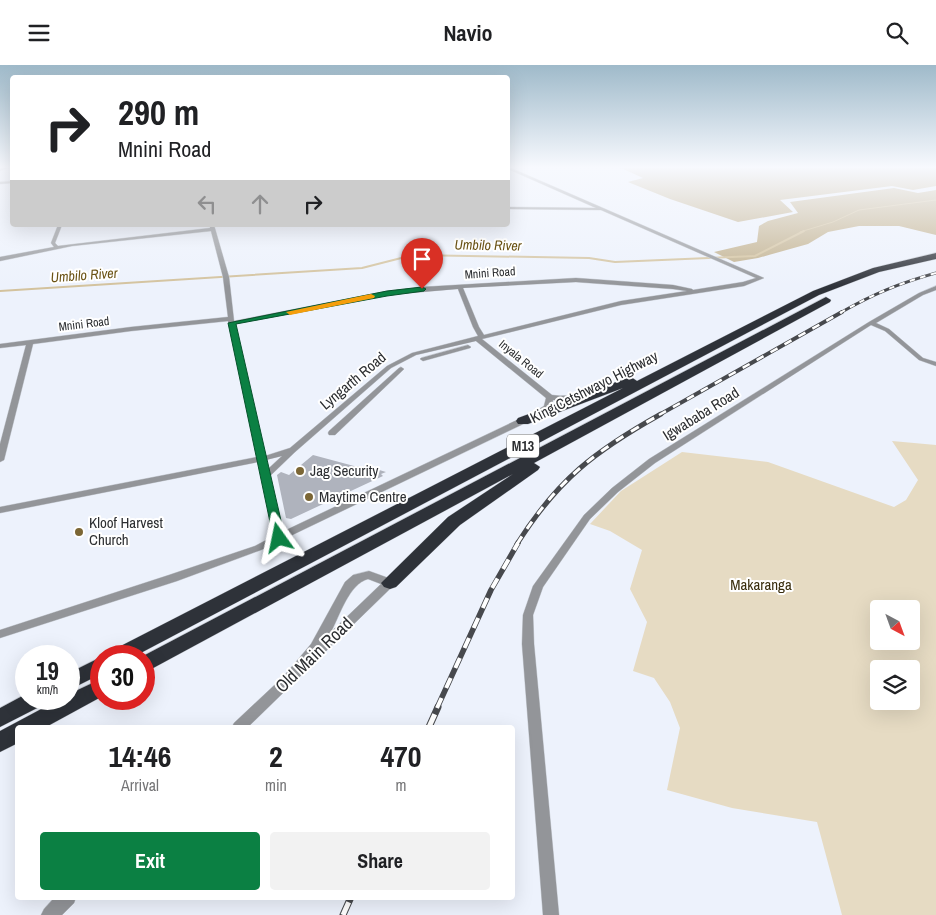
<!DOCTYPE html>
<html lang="en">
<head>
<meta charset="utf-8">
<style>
  :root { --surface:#fff; --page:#f2f2f2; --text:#202124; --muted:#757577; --accent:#0b8043 }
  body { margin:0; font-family:"Archivo Narrow",sans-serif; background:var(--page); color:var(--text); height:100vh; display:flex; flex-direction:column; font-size:19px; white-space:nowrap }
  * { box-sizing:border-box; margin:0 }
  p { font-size:16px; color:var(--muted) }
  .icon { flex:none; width:28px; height:28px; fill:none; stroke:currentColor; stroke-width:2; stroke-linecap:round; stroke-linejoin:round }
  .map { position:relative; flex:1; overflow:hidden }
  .details { position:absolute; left:15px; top:660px; width:500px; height:175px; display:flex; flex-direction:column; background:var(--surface); border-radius:5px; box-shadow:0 5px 20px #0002 }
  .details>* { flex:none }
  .guide { position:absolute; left:10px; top:10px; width:500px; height:152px; border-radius:5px; box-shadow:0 5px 20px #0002; background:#fff; color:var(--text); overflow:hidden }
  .needle { width:32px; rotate:139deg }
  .tools { position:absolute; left:870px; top:535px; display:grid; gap:10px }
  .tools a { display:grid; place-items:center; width:50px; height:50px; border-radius:5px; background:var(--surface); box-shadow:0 5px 20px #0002; font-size:25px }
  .speed { position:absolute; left:15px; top:580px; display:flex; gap:10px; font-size:25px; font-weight:700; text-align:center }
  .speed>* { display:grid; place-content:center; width:65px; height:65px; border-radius:50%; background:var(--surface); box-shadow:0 5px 20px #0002; line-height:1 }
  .speed small { font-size:12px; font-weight:400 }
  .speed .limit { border:8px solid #d22; background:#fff; color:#111 }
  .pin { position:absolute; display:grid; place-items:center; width:42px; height:42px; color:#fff; margin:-51px -21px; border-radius:50% 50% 50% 0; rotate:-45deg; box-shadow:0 0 5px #0007 }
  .pin .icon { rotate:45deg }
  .me { position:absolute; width:55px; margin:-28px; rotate:348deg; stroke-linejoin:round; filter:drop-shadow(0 0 4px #0008) }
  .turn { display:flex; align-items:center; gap:18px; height:105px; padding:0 25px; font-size:22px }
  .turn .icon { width:65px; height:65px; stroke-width:2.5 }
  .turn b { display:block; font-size:35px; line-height:42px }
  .lanes { display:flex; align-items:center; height:48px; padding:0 25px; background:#0003; justify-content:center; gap:25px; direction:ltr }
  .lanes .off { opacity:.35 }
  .eta { display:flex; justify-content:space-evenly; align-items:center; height:85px; text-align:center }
  .eta b { font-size:30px; font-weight:800; line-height:35px }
  .cta { display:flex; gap:10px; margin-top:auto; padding:10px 25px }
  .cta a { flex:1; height:58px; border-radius:5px; background:var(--accent); color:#fff; font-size:20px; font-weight:800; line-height:58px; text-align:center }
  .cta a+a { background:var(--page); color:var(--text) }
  header { display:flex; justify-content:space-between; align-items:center; height:65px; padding:0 25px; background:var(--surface); font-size:22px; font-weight:800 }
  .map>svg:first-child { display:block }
  .green { fill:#e6dbc3; fill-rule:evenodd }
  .forest { fill:#c1b08c }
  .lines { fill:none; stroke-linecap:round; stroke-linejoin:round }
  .stream-far1 { stroke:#d3c29d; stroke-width:1 }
  .stream { stroke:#d3c29d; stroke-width:2 }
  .building { fill:#afb3bd }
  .minor-casing { stroke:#cacfd7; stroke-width:1 }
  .tertiary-casing { stroke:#cacfd7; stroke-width:1 }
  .motorway-casing { stroke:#cacfd7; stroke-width:1 }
  .minor { fill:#939599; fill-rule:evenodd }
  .tertiary { fill:#939599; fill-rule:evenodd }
  .motorway { fill:#2e3239; fill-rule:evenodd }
  .rail-far4-casing { stroke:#47494d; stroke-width:3 }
  .rail-far3-casing { stroke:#47494d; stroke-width:4 }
  .rail-far2-casing { stroke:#47494d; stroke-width:5 }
  .rail-far1-casing { stroke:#47494d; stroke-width:5.5 }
  .rail-casing { stroke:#47494d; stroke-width:7 }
  .rail-far4 { stroke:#fff; stroke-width:2; stroke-dasharray:5.5; stroke-linecap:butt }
  .rail-far3 { stroke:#fff; stroke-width:2.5; stroke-dasharray:8; stroke-linecap:butt }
  .rail-far2 { stroke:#fff; stroke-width:3; stroke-dasharray:9; stroke-linecap:butt }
  .rail-far1 { stroke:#fff; stroke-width:4; stroke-dasharray:11; stroke-linecap:butt }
  .rail { stroke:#fff; stroke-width:5; stroke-dasharray:14; stroke-linecap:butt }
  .route { fill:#0b8043; stroke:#07532c }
  .slow { fill:#f59e0b }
  .poi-dot { fill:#7b6635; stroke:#fff; stroke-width:2 }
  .labels { text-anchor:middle; stroke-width:4; stroke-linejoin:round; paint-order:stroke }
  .far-street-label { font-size:12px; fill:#2c2e31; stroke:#fff }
  .far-water-label { font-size:14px; font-style:italic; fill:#6b5315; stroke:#fff }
  .shield { fill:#fff; stroke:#6b6d6f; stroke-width:1 }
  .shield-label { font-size:14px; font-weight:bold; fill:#2c2e31 }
  .street-label { font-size:15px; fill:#2c2e31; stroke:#fff }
  .poi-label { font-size:15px; fill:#2c2e31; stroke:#fff; text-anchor:start }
  .park-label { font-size:15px; fill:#382c0c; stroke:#fff }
  .near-street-label { font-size:18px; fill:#2c2e31; stroke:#fff }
</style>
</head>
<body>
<header><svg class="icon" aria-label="menu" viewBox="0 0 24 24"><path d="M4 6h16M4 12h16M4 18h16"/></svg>Navio<svg class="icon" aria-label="search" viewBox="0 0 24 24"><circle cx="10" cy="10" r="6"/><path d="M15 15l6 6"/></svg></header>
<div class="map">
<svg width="936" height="850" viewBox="0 0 936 850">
  <rect width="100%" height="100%" fill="#edf2fc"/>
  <path class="green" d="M892,376l44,4v470h-94l-25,-93 -85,-14 -65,-18 13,-62 -10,-26 -16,-24 -21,-7 14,-49 -17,-33 12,-39 -32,-19 -20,-7 31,-33 61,-39 86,10 126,45 12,-7 12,-20zM879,544h32v32h-32zM879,604h32v32h-32z"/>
  <g class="forest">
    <polygon points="621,103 936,103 936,121 913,125 892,121 780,135 793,147 738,157 670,134 628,117 643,113"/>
    <polygon points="894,123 918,128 936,125 936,170 899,161 859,161 828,167 808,179 758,193 734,197 714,187 757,177 759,161 768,156 798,148 790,137"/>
  </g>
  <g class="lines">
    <polyline class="stream-far1" points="800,167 833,157 859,145 936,135"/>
    <polyline class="stream" points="0,226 362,203 413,190 589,193 615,197 755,191 804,166"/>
  </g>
  <polygon class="building" points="313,390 354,401 366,401 386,407 381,409 383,411 291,454 286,453 277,410 281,407 289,410"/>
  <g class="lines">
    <g class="minor-casing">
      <g id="minor">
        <polygon points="2,103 7,103 0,106 0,104"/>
        <path d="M508,103h3l253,110 -20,8 -123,19 -139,34 70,56c10,2 26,-1 33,2 -9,5 -22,4 -32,3l-2,9 -9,6 -281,135 -84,31 -177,57v-8l169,-55 86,-29 19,-10 -16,-74 -258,51v-6l257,-50 -29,-136 -97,10 -98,13 -29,116 -4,2v-18l26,-99 -26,3v-4l131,-17 97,-10 -5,-40 -12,-46 -139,15 -72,15v-4l54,-10 -3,-4 7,-18h4l-7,18 3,3 152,-18v-3h4l15,52 5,44 153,-30 35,-4 154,-9 97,7 19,4 1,1 50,-8 13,-4 -155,-68 -93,-1v-2l88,1 -88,-39zM576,217l97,7 14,2 -66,10 -137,34 -5,-8 -16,-39zM458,224l15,38 5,9 -66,17 -25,13 -97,82 -25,8 -30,-132 152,-29zM476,276l70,57 -2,8 -8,5 -254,121 -12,-56 25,-24 96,-84 25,-13zM282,391l-14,13 -2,-9z"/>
        <polygon points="12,116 12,118 0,119 0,117"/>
        <polygon points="936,221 936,225 923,230 876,258 889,264 923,293 936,297 936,301 919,295 885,266 871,260 655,398 618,427 590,454 543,522 533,550 534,579 559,850 543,850 522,579 523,550 533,521 584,450 612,423 649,394 869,257 919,228"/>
        <polygon points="468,280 471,282 470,283 423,296 420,294 421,293"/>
        <polygon points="401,302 404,304 403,305 335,370 329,370 328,368 329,366 399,303"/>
      </g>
    </g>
    <g class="tertiary-casing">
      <g id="tertiary">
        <path d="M369,506l25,9 2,3 -148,144h-16l2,-4 49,-46 28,-33 34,-62 8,-7zM368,514l13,5 -50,48c9,-17 18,-48 37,-53z"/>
        <polygon points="55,832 76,832 74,838 62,850 41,850 44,844"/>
      </g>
    </g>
    <g class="motorway-casing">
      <g id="motorway">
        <polygon points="936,188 936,194 879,207 819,230 135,591 108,591 111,586 623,323 528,359 518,359 516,356 518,353 627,313 631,312 637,316 813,226 873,203"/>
        <polygon points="826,232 831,235 830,237 534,398 540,402 538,405 460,460 396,522 390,524 384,522 381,518 448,452 513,409 144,608 143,591"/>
        <polygon points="101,592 101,609 69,625 69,608"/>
        <polygon points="101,614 101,632 46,662 18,662 18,678 0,687 0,666 60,634 69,634 69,629"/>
        <polygon points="26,629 26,634 46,634 43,640 0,662 0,643"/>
      </g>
    </g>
    <use href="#minor" class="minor"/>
    <use href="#tertiary" class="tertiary"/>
    <use href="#motorway" class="motorway"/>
    <g class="rail-far4-casing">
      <path id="rail-far4" d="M840,248c33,-19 60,-30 96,-40"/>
    </g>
    <g class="rail-far3-casing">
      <polyline id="rail-far3" points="659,350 842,247"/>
    </g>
    <g class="rail-far2-casing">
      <path id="rail-far2" d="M517,479c41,-65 78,-93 144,-130"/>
    </g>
    <g class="rail-far1-casing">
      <polyline id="rail-far1" points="437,643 491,525 518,478"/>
    </g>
    <g class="rail-casing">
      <g id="rail">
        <polyline points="429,662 438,642"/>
        <polyline points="343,850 351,832"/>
      </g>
    </g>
    <use href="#rail-far4" class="rail-far4"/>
    <use href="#rail-far3" class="rail-far3"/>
    <use href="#rail-far2" class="rail-far2"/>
    <use href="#rail-far1" class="rail-far1"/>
    <use href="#rail" class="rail"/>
  </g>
  <linearGradient id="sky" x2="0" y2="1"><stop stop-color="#9fbaca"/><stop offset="0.46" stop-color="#f7f9fe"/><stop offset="1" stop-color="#f7f9fe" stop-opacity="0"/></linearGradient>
  <rect width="936" height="222" fill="url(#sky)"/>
  <polygon class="route" points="422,222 426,224 424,226 387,231 236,259 285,473 283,476 274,476 228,258 387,226"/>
  <polygon class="slow" points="371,229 375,231 374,233 290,250 286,247"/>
  <g class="poi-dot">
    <circle cx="300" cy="406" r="5"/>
    <circle cx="309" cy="432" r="5"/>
    <circle cx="79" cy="467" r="5"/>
  </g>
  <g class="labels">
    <g class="far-street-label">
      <text transform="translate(490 208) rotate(-4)" y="4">Mnini Road</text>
      <text transform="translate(84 259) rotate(-7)" y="4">Mnini Road</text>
      <text transform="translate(521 294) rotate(39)" y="4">Inyala Road</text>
    </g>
    <g class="far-water-label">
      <text transform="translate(488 180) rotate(1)" y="5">Umbilo River</text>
      <text transform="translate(84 210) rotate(-4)" y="5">Umbilo River</text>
    </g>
    <rect class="shield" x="507" y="369.5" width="32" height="23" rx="4"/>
    <g class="shield-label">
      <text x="523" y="386">M13</text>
    </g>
    <g class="street-label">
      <text transform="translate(353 316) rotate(-40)" y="5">Lyngarth Road</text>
      <text transform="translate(594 322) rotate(-27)" y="5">King Cetshwayo Highway</text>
      <text transform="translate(701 349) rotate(-32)" y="5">Igwababa Road</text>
    </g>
    <g class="poi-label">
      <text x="310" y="411">Jag Security</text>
      <text x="319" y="437">Maytime Centre</text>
      <text x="89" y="463">Kloof Harvest<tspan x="89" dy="17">Church</tspan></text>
    </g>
    <g class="park-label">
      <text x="761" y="525">Makaranga</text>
    </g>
    <g class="near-street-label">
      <text transform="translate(314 590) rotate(-44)" y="6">Old Main Road</text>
    </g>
  </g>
</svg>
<div class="tools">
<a><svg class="needle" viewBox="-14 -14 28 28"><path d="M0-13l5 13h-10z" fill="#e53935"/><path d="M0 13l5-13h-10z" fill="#757577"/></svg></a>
<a><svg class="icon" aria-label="layers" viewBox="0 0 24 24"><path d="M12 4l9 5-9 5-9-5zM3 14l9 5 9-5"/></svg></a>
</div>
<div class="speed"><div>19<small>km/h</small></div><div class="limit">30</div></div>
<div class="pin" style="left:422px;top:224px;background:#d93025"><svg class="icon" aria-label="arrive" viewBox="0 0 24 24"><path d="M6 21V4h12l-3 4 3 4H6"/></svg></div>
<svg class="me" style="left:279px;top:473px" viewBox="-20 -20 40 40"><path d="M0-17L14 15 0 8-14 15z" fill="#0b8043" stroke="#fff" stroke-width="4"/></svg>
<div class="guide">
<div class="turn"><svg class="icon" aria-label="right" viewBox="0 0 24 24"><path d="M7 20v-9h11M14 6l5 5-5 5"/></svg><div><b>290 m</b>Mnini Road</div></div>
<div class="lanes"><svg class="icon off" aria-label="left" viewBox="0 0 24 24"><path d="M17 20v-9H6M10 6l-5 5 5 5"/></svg><svg class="icon off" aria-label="ahead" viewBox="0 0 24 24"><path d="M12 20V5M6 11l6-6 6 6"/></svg><svg class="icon" aria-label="right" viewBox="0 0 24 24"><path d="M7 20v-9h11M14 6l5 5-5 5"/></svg></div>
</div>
<section class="details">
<div class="eta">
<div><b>14:46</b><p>Arrival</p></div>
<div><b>2</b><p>min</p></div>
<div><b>470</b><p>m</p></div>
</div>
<div class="cta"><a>Exit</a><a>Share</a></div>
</section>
</div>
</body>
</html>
